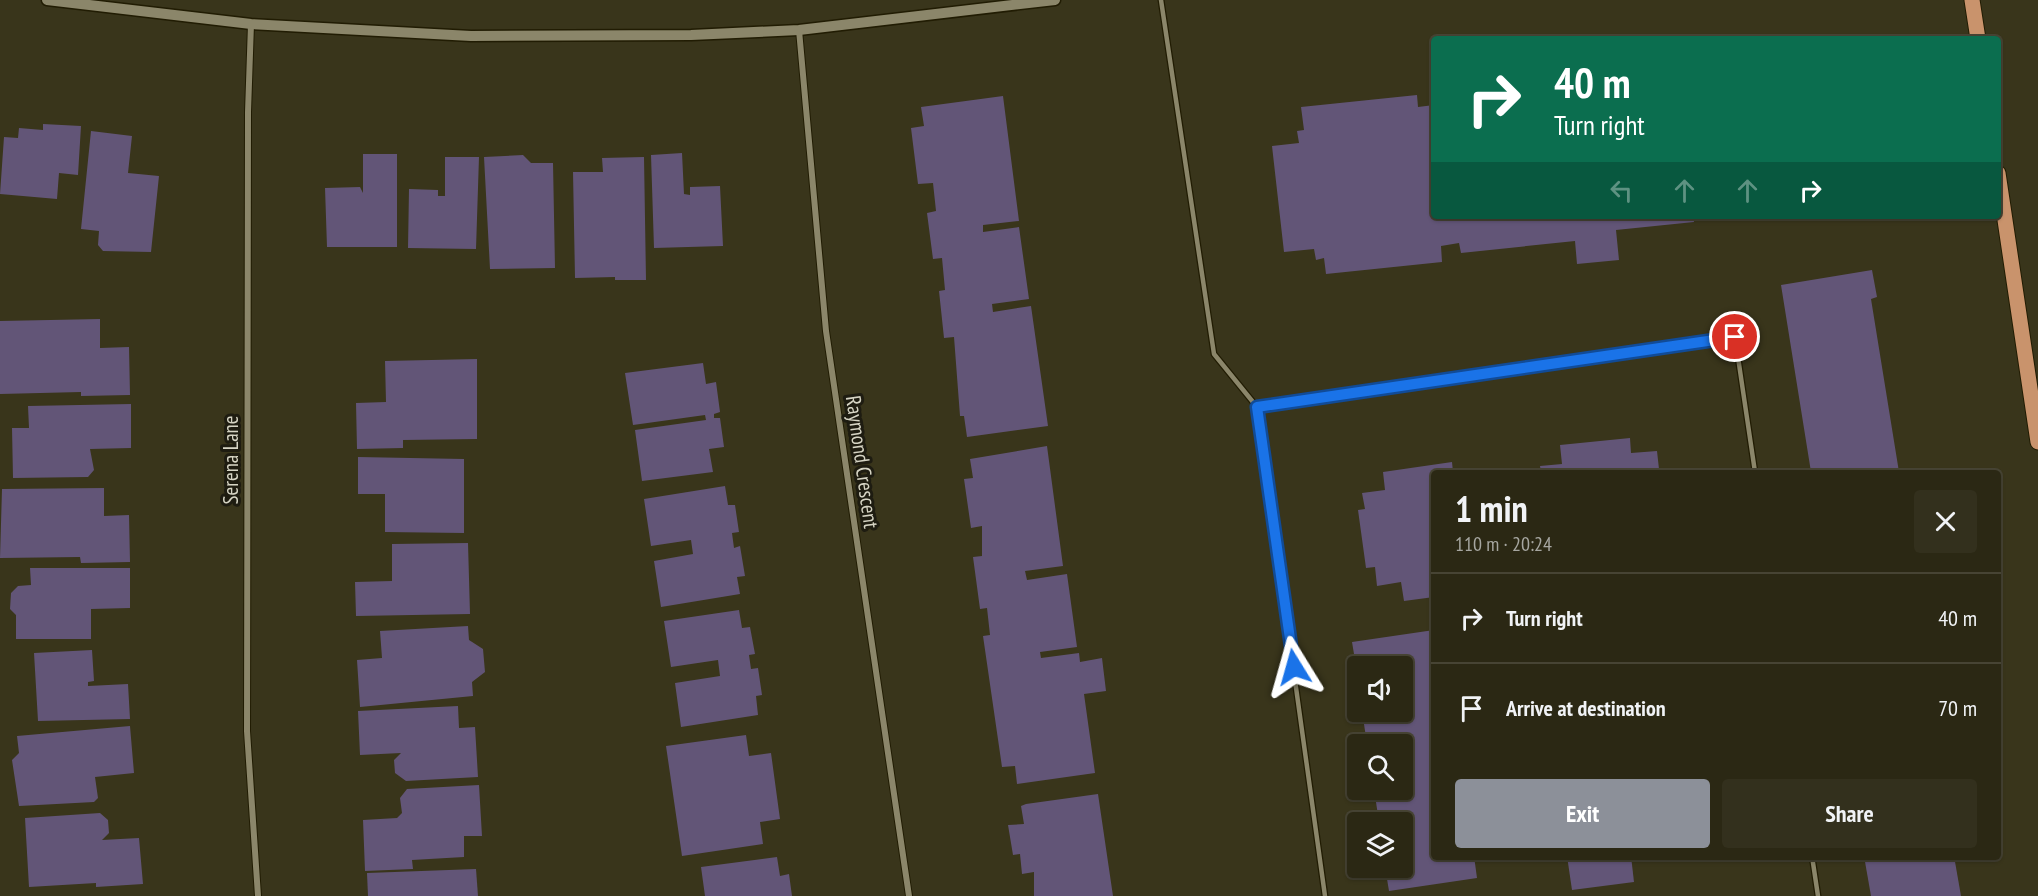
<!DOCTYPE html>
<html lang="en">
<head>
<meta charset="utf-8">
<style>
  :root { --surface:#2b2814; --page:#33301d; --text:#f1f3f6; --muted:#a6a6a0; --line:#474434; --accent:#8c9099 }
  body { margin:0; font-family:"PT Sans Narrow",sans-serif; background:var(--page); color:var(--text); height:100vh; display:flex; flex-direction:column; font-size:22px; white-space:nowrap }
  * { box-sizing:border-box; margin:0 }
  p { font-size:20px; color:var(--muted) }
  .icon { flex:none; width:33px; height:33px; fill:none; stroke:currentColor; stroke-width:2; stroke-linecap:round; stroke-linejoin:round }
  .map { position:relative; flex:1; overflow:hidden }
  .drawer { position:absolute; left:1431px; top:470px; width:570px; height:390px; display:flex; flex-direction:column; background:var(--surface); border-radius:6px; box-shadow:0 2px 4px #0004,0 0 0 2px var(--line) }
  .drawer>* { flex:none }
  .guide { position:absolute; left:1431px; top:36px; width:570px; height:183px; border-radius:6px; box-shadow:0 2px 4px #0004,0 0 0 2px var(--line); background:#0b6e4f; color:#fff; overflow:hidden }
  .fabs { position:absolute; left:1347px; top:656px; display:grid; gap:12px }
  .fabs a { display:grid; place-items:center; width:66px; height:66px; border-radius:6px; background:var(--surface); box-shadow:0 2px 4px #0004,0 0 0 2px var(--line); font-size:30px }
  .pin { position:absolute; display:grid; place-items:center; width:51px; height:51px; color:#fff; margin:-26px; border:3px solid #fff; border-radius:50%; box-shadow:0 2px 6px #0007 }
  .me { position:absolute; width:66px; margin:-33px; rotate:352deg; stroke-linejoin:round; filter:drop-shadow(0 0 4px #0008) }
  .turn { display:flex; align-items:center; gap:21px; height:126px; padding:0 24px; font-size:27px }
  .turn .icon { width:78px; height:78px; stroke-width:2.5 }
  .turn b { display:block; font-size:42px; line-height:51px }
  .lanes { display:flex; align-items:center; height:57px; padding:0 24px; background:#0003; justify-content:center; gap:30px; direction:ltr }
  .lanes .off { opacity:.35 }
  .round { display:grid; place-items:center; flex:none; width:63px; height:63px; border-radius:6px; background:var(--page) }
  .head { display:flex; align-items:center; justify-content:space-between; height:102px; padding:0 24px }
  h1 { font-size:36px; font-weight:700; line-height:45px }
  .cta { display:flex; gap:12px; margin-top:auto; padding:12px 24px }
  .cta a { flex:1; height:69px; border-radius:6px; background:var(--accent); color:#fff; font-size:24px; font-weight:700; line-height:69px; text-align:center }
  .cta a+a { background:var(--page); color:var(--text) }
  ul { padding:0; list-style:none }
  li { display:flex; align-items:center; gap:18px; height:90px; padding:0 24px; border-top:2px solid var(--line) }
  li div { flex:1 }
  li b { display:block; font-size:22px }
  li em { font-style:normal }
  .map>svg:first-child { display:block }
  .building { fill:#625577 }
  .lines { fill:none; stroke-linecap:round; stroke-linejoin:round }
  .service-casing { stroke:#211c03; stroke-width:7 }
  .minor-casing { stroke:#211c03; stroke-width:8 }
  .tertiary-casing { stroke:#211c03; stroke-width:13 }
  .primary-casing { stroke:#211c03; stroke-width:17 }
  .service { stroke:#8b866a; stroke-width:4.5 }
  .minor { stroke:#8b866a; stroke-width:6 }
  .tertiary { stroke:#8b866a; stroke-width:10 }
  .primary { stroke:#c9936c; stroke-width:15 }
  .route-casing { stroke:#114b97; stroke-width:15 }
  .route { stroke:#1a73e8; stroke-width:10 }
  .labels { text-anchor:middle; stroke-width:6; stroke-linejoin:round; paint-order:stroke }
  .street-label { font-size:21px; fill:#d6d4c4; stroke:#1e1c11 }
</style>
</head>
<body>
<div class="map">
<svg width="2038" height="896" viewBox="0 0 2038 896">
  <rect width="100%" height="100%" fill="#39351b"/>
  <g class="building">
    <polygon points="1417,95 1418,107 1434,105 1434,216 1693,216 1694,222 1616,230 1619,260 1577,264 1575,241 1461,253 1459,243 1441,246 1442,262 1326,274 1324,258 1316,260 1314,249 1284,252 1272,146 1299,143 1297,131 1304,130 1301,107"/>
    <polygon points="1003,96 1019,221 983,225 983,232 1019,227 1029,299 992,304 993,312 1031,306 1048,426 967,437 964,416 960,416 954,337 944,338 939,291 945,290 942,258 933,259 927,213 936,211 933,183 918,184 911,128 924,126 921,107"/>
    <polygon points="43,124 81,126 78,175 59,173 57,199 0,194 4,137 18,138 19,128 43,130"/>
    <polygon points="91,131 132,136 128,173 159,176 151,252 103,251 98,245 99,231 81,229"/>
    <polygon points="682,153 684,194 690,195 690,187 720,186 723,246 654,248 651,155"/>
    <polygon points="363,154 397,154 397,247 327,247 325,188 360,187 363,193"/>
    <polygon points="523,155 531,163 553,163 555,268 490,269 484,157"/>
    <polygon points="445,157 479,157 476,249 408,248 409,189 438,190 438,196 445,196"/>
    <polygon points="644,157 646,280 615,280 615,277 575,278 573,172 603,172 602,158"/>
    <polygon points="1872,270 1877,297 1871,299 1899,472 1811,472 1781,285"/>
    <polygon points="100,319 100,348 129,347 130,395 81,396 81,392 0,394 0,321"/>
    <polygon points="477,359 477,439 403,440 403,448 357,449 356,403 386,402 385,361"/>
    <polygon points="703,363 706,384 716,382 720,412 714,414 714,418 720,418 724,447 709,449 713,472 642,481 635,430 706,420 705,415 633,425 625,373"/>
    <polygon points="131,404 131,448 90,449 94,470 88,477 13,478 12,428 29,428 28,406"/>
    <polygon points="1630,438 1631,453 1657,451 1659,469 1654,469 1654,472 1541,472 1540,466 1562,464 1560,445"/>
    <polygon points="1047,446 1063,566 1025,571 1027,580 1067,574 1077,647 1040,652 1041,658 1079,653 1080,662 1102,658 1106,691 1084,694 1095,773 1017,784 1015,766 1002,767 983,636 990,635 987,608 980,609 973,557 982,556 982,526 971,528 964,479 973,478 970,459"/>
    <polygon points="358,457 464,459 464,533 385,532 385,494 358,494"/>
    <polygon points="1452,462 1453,472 1434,472 1434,597 1404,601 1401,582 1377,586 1375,567 1366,568 1358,510 1365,509 1362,493 1385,490 1383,472"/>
    <polygon points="725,486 728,505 735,505 739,532 732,533 734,548 740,546 745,576 737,577 740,594 661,607 654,561 693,554 691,540 651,546 644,499"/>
    <polygon points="104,488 104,516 129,515 130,562 81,563 80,557 0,558 2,489"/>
    <polygon points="468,543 470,614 356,616 355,582 392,581 392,544"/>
    <polygon points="30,568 130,568 130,608 91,609 91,639 16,639 16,615 10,609 11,593 18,586 31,585"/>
    <polygon points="739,610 742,628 750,627 755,654 749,655 751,669 758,668 762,695 756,696 758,715 681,727 675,683 720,676 718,660 671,667 664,621"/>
    <polygon points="468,626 469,640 483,649 485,672 472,682 473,696 360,707 357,660 382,658 380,631"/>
    <polygon points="1434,630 1434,856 1474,856 1477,878 1389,891 1385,867 1402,867 1402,822 1379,822 1374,789 1402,789 1402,744 1367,744 1362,711 1402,711 1402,666 1356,666 1352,642"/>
    <polygon points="92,650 94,681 88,682 88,686 128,684 130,719 38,721 34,653"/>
    <polygon points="458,706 459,728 475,727 478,777 406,781 395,773 394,760 401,753 360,755 358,711"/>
    <polygon points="130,726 134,773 95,777 98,798 94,802 19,806 12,760 19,753 17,736"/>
    <polygon points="746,735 749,756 771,753 780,819 760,822 763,844 682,856 666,746"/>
    <polygon points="479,785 482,836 464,836 464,857 412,860 413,869 365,871 363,820 397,818 402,813 400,798 407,789"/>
    <polygon points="1098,794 1113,896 1034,896 1034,872 1022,874 1020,854 1013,855 1008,825 1024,824 1021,806 1026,804"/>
    <polygon points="100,813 108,820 109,833 102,840 139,838 143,884 96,887 96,883 29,887 25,818"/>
    <polygon points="1567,856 1631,856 1634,882 1572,890"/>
    <polygon points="1864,856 1954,856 1961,896 1871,896"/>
    <polygon points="777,857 780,876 789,874 792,896 705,896 701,867"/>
    <polygon points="476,869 478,896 368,896 367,873"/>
  </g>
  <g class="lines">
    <g class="service-casing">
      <g id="service">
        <polyline points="1161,0 1214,354 1257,407 1325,896"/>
        <polyline points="1257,407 1735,337 1755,472"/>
        <polyline points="1812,856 1818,896"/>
      </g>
    </g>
    <g class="minor-casing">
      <g id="minor">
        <polyline points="251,24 248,112 247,731 258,896"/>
        <polyline points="799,30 826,331 909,896"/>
      </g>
    </g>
    <g class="tertiary-casing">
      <polyline id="tertiary" points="47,0 251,24 471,36 691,35 799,30 1055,0"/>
    </g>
    <g class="primary-casing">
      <g id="primary">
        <polyline points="1972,0 1978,39"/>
        <polyline points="1998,173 2038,442"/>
      </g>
    </g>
    <use href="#service" class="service"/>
    <use href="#minor" class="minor"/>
    <use href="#tertiary" class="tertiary"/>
    <use href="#primary" class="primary"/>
  </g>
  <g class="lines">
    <g class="route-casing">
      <polyline id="route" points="1294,667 1257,407 1735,337"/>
    </g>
    <use href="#route" class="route"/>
  </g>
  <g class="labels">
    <g class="street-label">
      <text transform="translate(231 460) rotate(-90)" y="7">Serena Lane</text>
      <text transform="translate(862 462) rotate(82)" y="7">Raymond Crescent</text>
    </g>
  </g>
</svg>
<div class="fabs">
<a><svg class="icon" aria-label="sound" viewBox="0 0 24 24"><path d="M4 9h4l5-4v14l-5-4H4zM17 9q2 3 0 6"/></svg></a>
<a><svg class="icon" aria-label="search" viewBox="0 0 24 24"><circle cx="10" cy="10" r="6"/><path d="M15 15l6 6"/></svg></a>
<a><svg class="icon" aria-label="layers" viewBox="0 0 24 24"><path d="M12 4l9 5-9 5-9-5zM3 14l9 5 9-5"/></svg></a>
</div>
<div class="pin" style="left:1735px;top:337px;background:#d93025"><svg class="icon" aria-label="arrive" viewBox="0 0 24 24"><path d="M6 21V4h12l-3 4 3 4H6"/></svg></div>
<svg class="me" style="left:1294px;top:667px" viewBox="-20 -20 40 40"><path d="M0-17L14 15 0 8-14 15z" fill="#1a73e8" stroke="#fff" stroke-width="4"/></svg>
<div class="guide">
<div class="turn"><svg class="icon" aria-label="right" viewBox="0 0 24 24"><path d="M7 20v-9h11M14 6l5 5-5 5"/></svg><div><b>40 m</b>Turn right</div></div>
<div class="lanes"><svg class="icon off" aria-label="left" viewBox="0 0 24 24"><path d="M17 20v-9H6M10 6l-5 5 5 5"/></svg><svg class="icon off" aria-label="ahead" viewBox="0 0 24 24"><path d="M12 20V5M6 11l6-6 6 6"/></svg><svg class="icon off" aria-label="ahead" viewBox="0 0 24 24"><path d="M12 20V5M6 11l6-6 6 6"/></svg><svg class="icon" aria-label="right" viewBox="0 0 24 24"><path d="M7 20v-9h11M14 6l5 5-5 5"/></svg></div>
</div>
<section class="drawer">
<div class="head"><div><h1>1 min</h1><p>110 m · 20:24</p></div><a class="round"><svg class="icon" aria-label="close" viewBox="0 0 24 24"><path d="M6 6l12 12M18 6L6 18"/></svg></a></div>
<ul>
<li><svg class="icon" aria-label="right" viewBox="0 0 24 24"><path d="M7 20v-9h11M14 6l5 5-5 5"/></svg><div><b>Turn right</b></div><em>40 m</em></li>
<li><svg class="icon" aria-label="arrive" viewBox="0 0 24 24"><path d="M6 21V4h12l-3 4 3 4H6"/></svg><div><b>Arrive at destination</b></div><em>70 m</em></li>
</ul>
<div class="cta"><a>Exit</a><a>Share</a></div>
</section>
</div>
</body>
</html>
